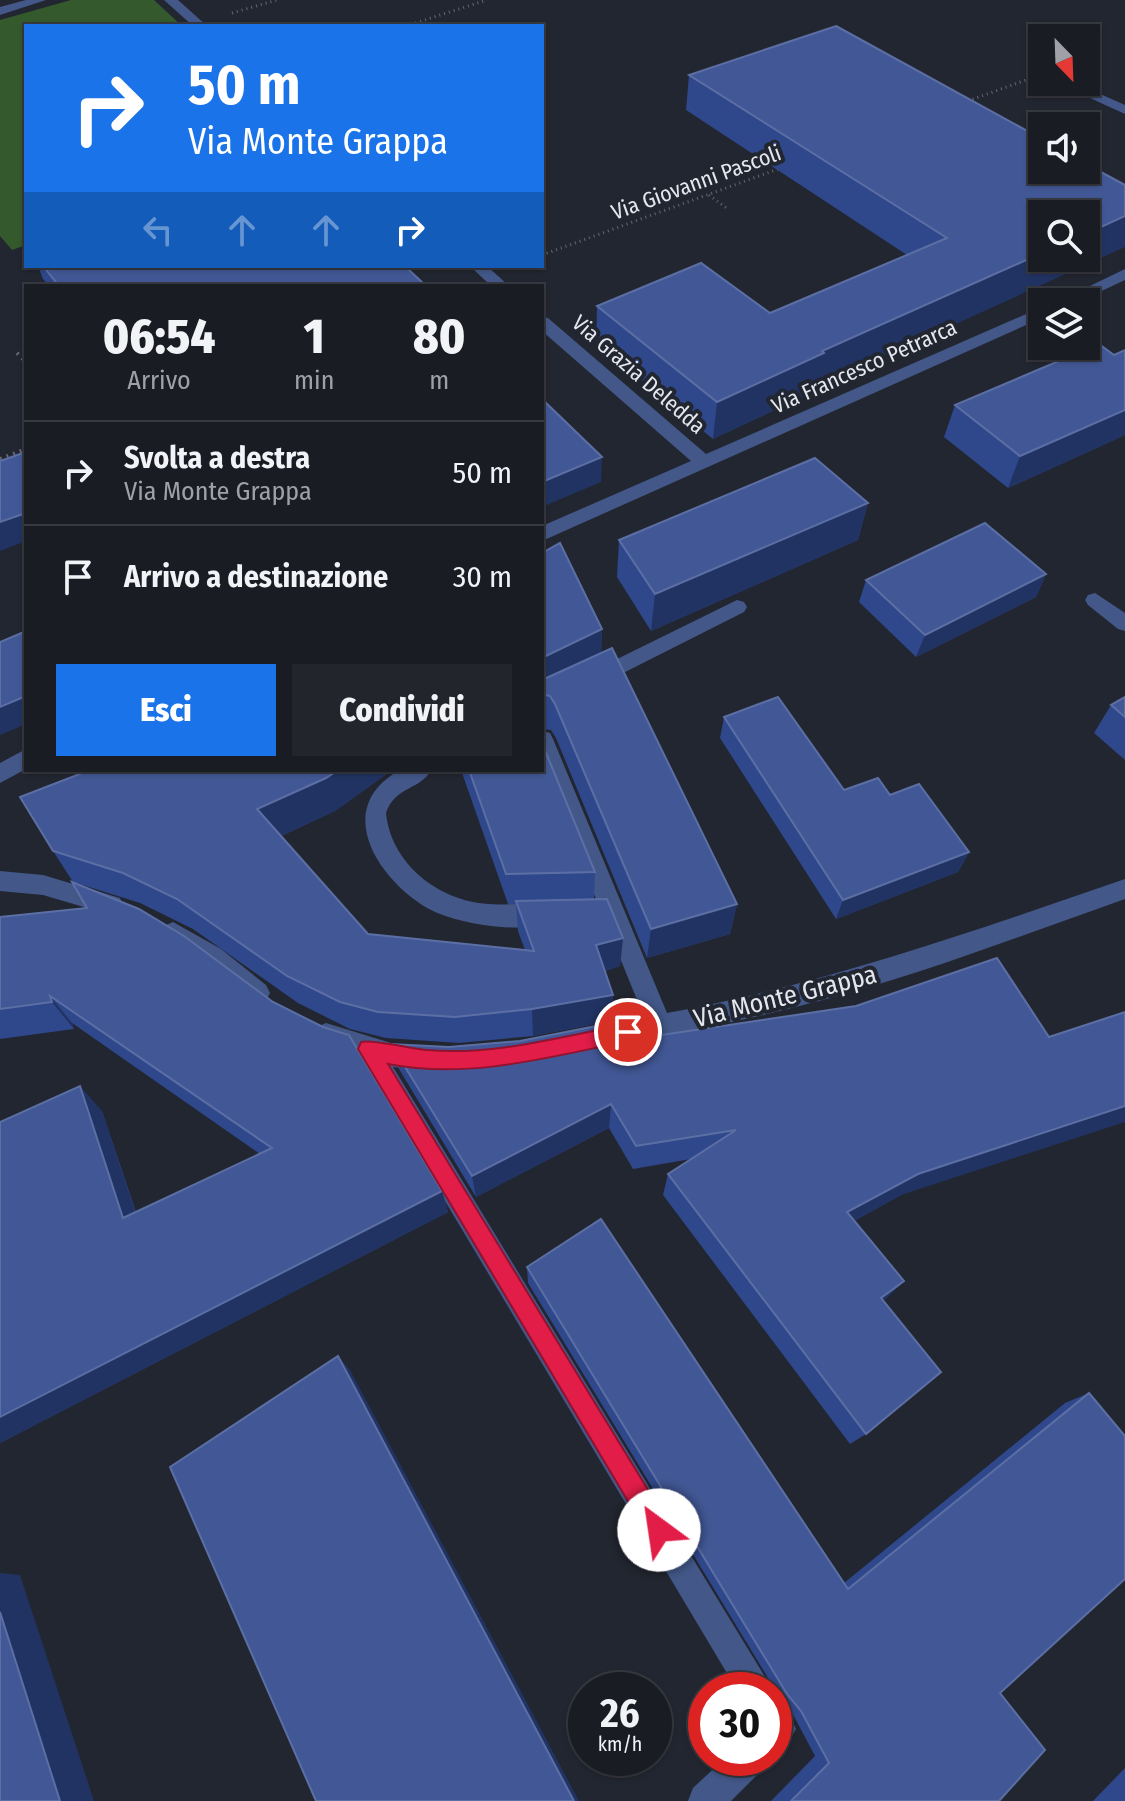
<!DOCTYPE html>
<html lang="it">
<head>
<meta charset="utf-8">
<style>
  :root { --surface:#1a1c24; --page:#23252c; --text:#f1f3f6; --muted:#9fa1a6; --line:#383a41; --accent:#1a73e8 }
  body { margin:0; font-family:"Fira Sans Condensed",sans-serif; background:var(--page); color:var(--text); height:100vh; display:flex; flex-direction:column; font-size:30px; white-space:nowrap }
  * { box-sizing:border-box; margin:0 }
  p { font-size:26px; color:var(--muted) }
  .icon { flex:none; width:44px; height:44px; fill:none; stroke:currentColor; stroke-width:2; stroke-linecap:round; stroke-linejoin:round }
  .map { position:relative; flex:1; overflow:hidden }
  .drawer { position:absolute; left:24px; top:284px; width:520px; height:488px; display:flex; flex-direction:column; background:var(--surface); border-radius:0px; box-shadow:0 2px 6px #0004,0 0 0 2px var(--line) }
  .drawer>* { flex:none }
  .hud { position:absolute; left:24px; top:24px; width:520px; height:244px; border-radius:0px; box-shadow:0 2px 6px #0004,0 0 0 2px var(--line); background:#1a73e8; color:#fff; overflow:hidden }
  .needle { width:52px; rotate:157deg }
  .buttons { position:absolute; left:1028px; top:24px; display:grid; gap:16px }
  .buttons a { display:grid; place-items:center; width:72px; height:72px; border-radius:0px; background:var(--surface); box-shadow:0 2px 6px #0004,0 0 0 2px var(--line); font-size:40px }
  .speed { position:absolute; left:568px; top:1672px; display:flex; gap:16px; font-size:40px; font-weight:700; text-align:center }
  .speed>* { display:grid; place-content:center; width:104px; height:104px; border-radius:50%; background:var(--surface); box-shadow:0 2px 6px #0004,0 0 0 2px var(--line); line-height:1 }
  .speed small { font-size:20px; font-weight:400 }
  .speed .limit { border:12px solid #d22; background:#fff; color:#111 }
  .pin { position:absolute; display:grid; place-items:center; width:68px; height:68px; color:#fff; margin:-34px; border:4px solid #fff; border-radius:50%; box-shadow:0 2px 8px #0007 }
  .me { position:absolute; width:88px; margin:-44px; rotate:329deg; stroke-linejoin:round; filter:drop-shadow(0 0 6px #0008) }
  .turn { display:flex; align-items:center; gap:28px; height:168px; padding:0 32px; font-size:36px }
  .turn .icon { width:104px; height:104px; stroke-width:2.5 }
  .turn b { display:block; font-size:56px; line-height:68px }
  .lanes { display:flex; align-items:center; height:76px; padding:0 32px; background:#0003; justify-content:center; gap:40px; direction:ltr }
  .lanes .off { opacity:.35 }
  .eta { display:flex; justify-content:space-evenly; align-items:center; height:136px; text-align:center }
  .eta b { font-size:48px; font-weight:800; line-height:56px }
  .button { display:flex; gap:16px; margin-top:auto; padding:16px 32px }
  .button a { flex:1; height:92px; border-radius:0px; background:var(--accent); color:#fff; font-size:32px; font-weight:800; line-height:92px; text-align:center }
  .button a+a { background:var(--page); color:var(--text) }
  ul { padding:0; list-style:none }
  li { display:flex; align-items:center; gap:24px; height:104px; padding:0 32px; border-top:2px solid var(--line) }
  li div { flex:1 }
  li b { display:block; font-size:30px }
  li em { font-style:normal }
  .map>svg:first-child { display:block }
  .green { fill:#34592c }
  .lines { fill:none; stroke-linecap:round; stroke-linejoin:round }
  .path-far1 { stroke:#646870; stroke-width:3; stroke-dasharray:1 4; stroke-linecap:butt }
  .path { stroke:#646870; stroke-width:4; stroke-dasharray:2 5; stroke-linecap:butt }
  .lane { fill:#435889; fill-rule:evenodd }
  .street { fill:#435889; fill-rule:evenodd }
  .wall { fill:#2f478b }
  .shaded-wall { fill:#213362 }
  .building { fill:#425896; stroke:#5c6fa4; stroke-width:2 }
  .route { fill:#e11d48; stroke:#92132f; stroke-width:2 }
  .labels { text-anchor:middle; stroke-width:8; stroke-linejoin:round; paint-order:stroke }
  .far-street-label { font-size:22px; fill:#e4e7ed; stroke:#222630 }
  .street-label { font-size:26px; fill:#e4e7ed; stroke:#222630 }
</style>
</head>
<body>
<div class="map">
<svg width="1125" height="1801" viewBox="0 0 1125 1801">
  <rect width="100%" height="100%" fill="#222630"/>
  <polygon class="green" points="71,0 154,0 182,26 26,26 26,245 12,250 0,236 0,20"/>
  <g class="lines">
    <g class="path-far1">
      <polyline points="232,13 277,0"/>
      <polyline points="406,26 487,0"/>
      <polyline points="968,101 1026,80"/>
      <polyline points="709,195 728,209"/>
      <polyline points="542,255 781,168"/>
    </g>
    <g class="path">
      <polyline points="17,353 26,362"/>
      <polyline points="0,459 26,449"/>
    </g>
    <polygon class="lane" points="1055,82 1073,82 1125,105 1125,114"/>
    <g class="street">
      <polygon points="26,0 46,0 0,15 0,7"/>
      <polygon points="164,0 178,0 207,26 193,26"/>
      <polygon points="470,266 487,266 509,286 491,286"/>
      <polygon points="1125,269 1125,280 1078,302 1057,302"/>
      <polygon points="1042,307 1042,318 542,541 542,526 691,461 542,331 542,317 548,318 706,454"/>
      <polygon points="1095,593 1125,613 1125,631 1118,629 1088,605 1085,600 1088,595"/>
      <polygon points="737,600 744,602 747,607 744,612 542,714 542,696"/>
      <path d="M542,731l8,2 3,6 114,274c158,-29 307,-82 458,-134v20c-100,35 -199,74 -302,101 -75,20 -151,35 -227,50l-9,-4 -4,-8 4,-8 57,-13 -102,-251z"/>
      <polygon points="26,749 26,769 0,783 0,763"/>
      <path d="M400,770h31c-10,20 -36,16 -45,43 5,51 53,88 102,91 22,2 47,-4 68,4l3,7 -3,7c-33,12 -97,3 -127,-13 -51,-29 -98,-101 -29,-139z"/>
      <polygon points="0,871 43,875 120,898 123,905 120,912 111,915 43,895 0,891"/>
      <polygon points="173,922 221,949 266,985 270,993 266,1001 257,1004 248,1001 203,965 164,940 161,933 164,926"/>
      <polygon points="326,1023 391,1043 434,1051 438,1059 434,1067 425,1071 393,1067 773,1690 737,1690 359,1057 317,1043 313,1035 317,1027"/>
      <polygon points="774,1703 786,1708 796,1729 786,1746 774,1751"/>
      <polygon points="725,1758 768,1758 762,1770 731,1801 688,1801 693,1788"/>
    </g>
  </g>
  <g class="wall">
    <polygon points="689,75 1042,139 817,387 817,390 713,439 596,343 597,306 770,313 907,255 686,110"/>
    <polygon points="38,266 134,266 136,269 426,286 49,286 43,279"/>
    <polygon points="1125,350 1125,435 1008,488 944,437 955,405 1114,355"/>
    <polygon points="868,503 858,540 651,631 617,577 619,540"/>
    <polygon points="542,553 602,629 601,653 737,904 730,934 647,958 556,738 551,730 542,729"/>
    <polygon points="1046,574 1036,597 916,657 859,602 866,580"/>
    <polygon points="1125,697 1125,760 1094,733 1111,705"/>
    <polygon points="724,717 844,790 890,795 969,852 958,872 836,919 720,738"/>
    <polygon points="90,770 392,770 335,811 281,836 368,934 525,950 518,931 516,904 508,904 461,770 542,770 595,872 594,899 623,938 620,966 605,971 613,995 611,1021 533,1036 459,1043 386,1038 350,1029 298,1003 193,929 140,903 73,882 53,851"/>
    <polygon points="0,917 442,1191 448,1212 0,1443 102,1111 136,1212 260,1154 72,1023 74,1029 0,1039"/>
    <polygon points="628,1040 901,1195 854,1221 904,1281 883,1301 866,1434 850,1444 663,1195 668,1174 691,1159 633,1169 609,1128 476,1197 399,1069 391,1044 449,1047"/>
    <polygon points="527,1267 844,1583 1065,1403 1089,1393 1000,1693 999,1801 771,1801 815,1756 789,1707 776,1691 528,1283"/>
    <polygon points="1125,1768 1125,1801 1093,1801"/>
  </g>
  <g class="shaded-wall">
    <polygon points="1125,216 1125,247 817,387 817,390 713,439 717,402 822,351 1042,253 1042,258 1086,258 1086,234"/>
    <polygon points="1125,410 1125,435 1008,488 1020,456"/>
    <polygon points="602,457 601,482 542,507 542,482"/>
    <polygon points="868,503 858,540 651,631 655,594"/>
    <polygon points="26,513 26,541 0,551 0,522"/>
    <polygon points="1046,574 1036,597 916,657 925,635"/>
    <polygon points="602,629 601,664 542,693 542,658"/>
    <polygon points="26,696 26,724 0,735 0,707"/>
    <polygon points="338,770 392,770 335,811 269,841 257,809"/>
    <polygon points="969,852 958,872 836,919 843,900"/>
    <polygon points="737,904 730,934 647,958 651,929"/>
    <polygon points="623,938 620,966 595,974 596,945"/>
    <polygon points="613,995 611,1021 533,1036 532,1009"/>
    <polygon points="50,996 72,1023 74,1029 52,1002"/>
    <polygon points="80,1086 102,1111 144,1238 123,1218"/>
    <polygon points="611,1104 609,1128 476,1197 472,1176"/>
    <polygon points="1125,1106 1125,1122 901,1195 834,1232 847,1212 918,1174"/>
    <polygon points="442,1191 448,1212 0,1443 0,1417"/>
    <polygon points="904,1281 887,1298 865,1314 881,1298"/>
    <polygon points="338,1356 350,1370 579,1801 574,1801"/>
    <polygon points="0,1573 20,1575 94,1801 60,1801 0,1612"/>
  </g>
  <g class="building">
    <polygon points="836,26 1042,139 1042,170 1086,170 1086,164 1125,185 1125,216 1086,234 1086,214 1042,214 1042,253 822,351 824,353 717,402 597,306 701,263 770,313 947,238 689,75"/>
    <polygon points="43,266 134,266 136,269 146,266 405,266 426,286 59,286"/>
    <polygon points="1099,344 1114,355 1125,350 1125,410 1020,456 955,405"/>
    <polygon points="542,399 602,457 542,482"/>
    <polygon points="26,452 26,513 0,522 0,461"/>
    <polygon points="815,458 868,503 655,594 619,540"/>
    <polygon points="985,523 1046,574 925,635 866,580"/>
    <polygon points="560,543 602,629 542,658 542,553"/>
    <polygon points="26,631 26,696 0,707 0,642"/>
    <polygon points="612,648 737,904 651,929 555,704 550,696 542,694 542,680"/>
    <polygon points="778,697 844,790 878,778 890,795 919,784 969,852 843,900 724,717"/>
    <polygon points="1125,697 1125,717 1111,705"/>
    <polygon points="542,743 595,872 506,874 469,770 542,770"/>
    <polygon points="90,770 338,770 326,778 257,809 368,934 534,951 516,901 607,899 623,938 596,945 613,995 532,1009 455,1017 378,1012 340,1002 287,976 177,899 123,873 53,851 20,797"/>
    <polygon points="72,882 139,909 184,936 273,1002 323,1027 349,1035 442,1191 0,1417 0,1122 80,1086 123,1218 272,1148 50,996 52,1002 0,1009 0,917 87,908"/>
    <polygon points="997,958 1049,1037 1125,1012 1125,1106 918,1174 847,1212 904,1281 881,1298 941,1372 866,1434 668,1174 736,1130 636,1146 611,1104 472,1176 391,1044 449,1047 520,1041 622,1021 628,1040 856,1006"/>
    <polygon points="601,1219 848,1589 1089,1393 1125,1436 1125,1579 1000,1693 1045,1750 999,1801 791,1801 829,1763 801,1711 787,1694 527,1267"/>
    <polygon points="338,1356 574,1801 316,1801 170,1467"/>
    <polygon points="0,1612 60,1801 0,1801"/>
  </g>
  <path class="route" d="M628,1024l7,2 3,6 -3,7 -7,2c-78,16 -160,39 -240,23l279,457 4,9 -4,8 -8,4 -9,-4 -292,-489 3,-7c10,-3 52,7 66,8 67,6 136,-14 201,-26z"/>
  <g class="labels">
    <g class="far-street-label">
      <text transform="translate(696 182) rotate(-20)" y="8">Via Giovanni Pascoli</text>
      <text transform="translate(864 366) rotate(-24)" y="8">Via Francesco Petrarca</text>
      <text transform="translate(639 374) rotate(41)" y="8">Via Grazia Deledda</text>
    </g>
    <g class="street-label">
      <text transform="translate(785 996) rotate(-14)" y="9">Via Monte Grappa</text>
    </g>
  </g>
</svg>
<div class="buttons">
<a><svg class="needle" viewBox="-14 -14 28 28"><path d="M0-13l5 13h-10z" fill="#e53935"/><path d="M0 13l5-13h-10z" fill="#9fa1a6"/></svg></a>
<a><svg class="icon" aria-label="sound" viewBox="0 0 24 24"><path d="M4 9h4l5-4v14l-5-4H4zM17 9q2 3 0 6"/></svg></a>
<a><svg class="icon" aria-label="search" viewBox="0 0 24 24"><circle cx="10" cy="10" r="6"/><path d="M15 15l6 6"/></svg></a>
<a><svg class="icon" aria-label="layers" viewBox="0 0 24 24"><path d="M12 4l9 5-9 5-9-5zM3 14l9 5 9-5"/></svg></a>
</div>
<div class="speed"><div>26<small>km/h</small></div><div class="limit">30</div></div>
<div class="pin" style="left:628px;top:1032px;background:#d93025"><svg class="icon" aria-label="arrive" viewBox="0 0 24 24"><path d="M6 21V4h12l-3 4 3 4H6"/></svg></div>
<svg class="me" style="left:659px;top:1530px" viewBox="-20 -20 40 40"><circle r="19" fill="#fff"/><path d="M0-13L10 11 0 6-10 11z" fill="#e11d48"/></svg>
<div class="hud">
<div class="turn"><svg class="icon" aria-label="right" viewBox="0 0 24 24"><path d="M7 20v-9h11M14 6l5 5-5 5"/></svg><div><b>50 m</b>Via Monte Grappa</div></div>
<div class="lanes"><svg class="icon off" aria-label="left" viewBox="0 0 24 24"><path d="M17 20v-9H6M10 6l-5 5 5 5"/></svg><svg class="icon off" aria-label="ahead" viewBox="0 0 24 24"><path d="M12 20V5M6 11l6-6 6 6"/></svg><svg class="icon off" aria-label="ahead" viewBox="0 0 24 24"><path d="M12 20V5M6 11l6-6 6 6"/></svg><svg class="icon" aria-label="right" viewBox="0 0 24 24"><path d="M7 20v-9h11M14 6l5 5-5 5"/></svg></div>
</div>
<section class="drawer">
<div class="eta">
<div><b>06:54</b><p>Arrivo</p></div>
<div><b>1</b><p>min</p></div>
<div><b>80</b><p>m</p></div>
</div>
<ul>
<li><svg class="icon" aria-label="right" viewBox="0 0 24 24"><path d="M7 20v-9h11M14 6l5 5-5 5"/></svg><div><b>Svolta a destra</b><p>Via Monte Grappa</p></div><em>50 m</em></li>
<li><svg class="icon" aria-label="arrive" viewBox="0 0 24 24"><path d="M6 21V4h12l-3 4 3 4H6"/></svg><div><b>Arrivo a destinazione</b></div><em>30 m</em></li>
</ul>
<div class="button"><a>Esci</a><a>Condividi</a></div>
</section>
</div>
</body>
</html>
